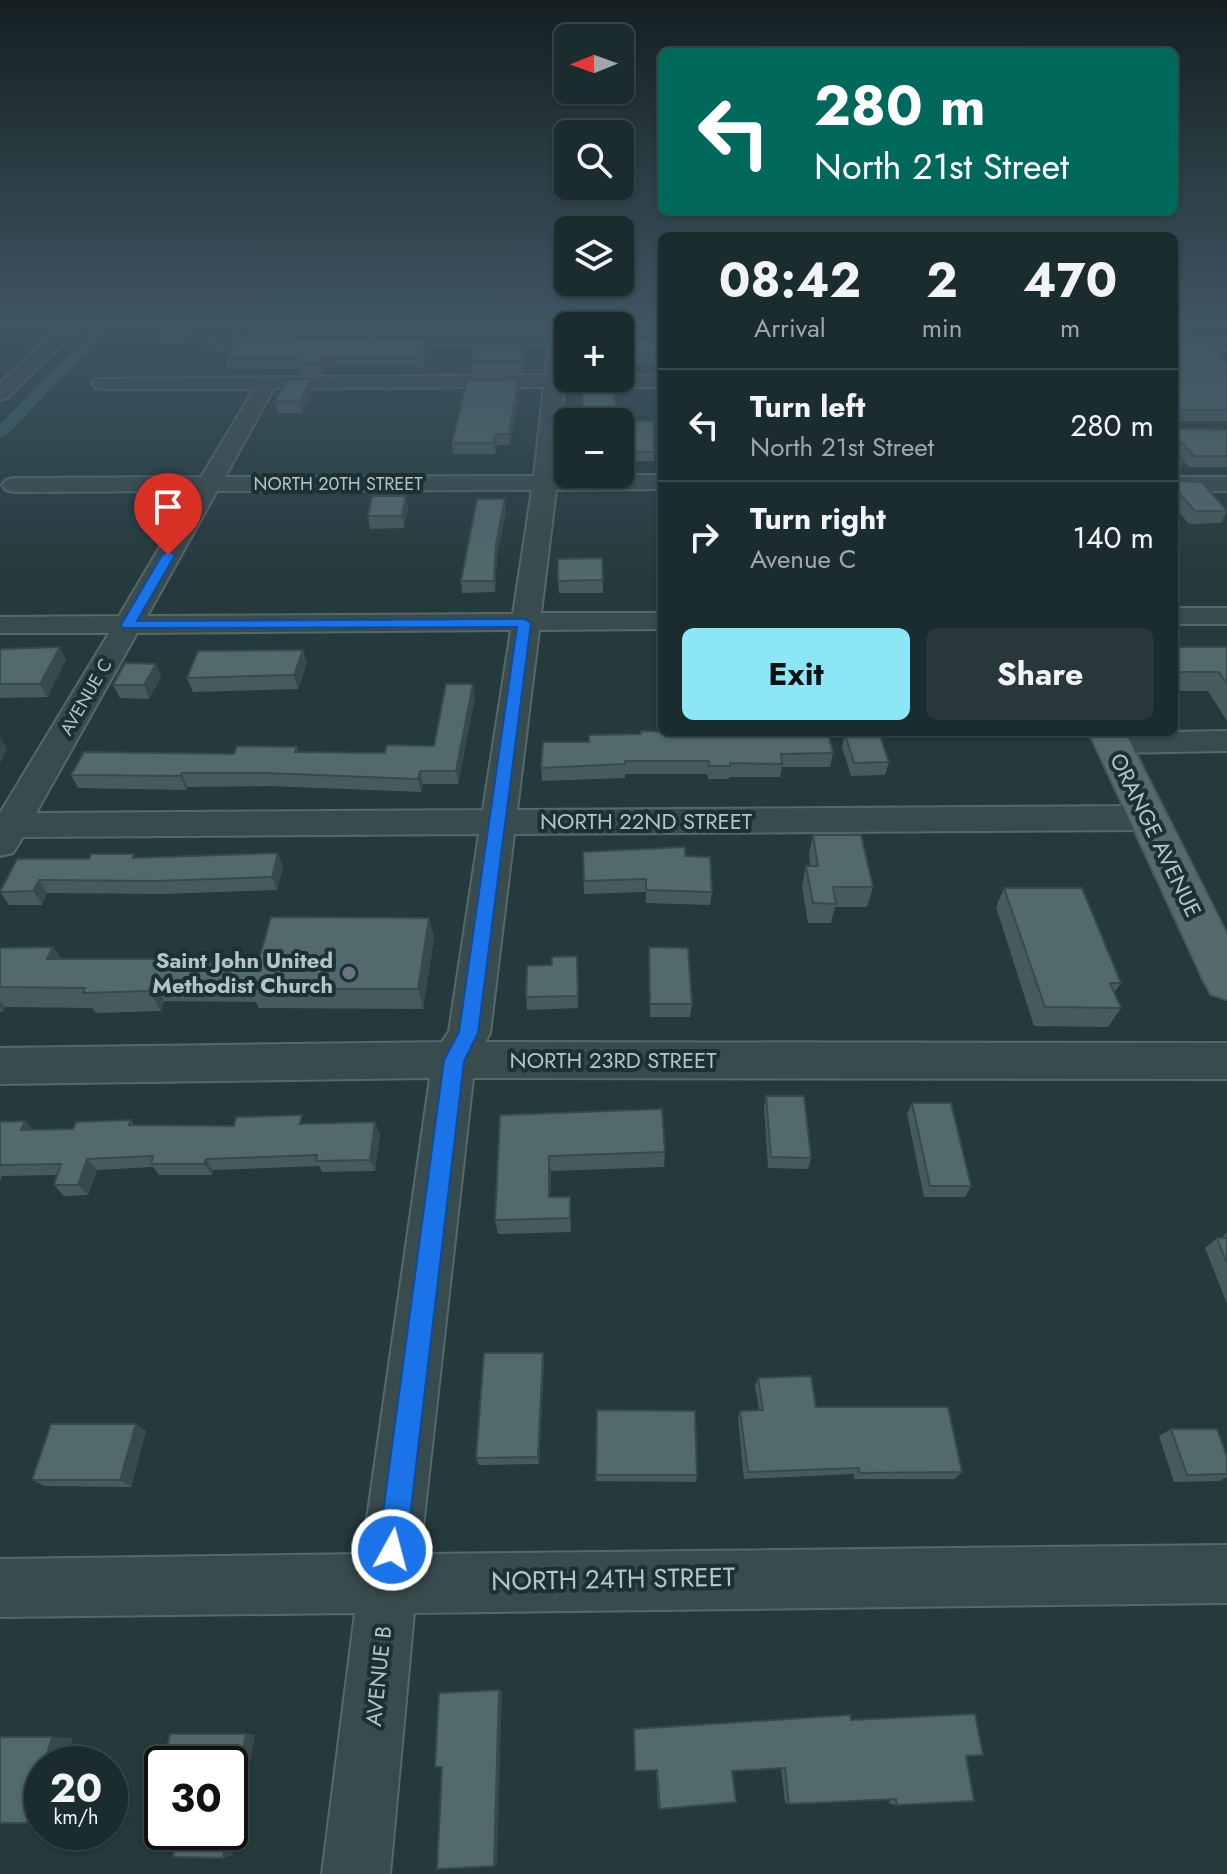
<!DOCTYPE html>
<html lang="en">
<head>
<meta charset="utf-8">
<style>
  :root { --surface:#1b2c2e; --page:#28383a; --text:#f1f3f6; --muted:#a0a7aa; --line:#39484a; --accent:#8be6f6 }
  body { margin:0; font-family:Jost,sans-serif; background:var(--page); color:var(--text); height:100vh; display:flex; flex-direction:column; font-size:30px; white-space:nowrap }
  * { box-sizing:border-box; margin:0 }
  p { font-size:26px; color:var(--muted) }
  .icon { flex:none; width:44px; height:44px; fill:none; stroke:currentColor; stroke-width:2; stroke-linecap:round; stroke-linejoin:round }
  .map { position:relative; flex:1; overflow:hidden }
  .drawer { position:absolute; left:658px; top:232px; width:520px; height:504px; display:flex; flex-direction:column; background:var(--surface); border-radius:12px; box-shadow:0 2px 6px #0004,0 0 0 2px var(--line) }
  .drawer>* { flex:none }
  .hud { position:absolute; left:658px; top:48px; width:520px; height:168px; border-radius:12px; box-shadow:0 2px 6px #0004,0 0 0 2px var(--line); background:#00695c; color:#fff; overflow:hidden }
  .needle { width:52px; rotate:269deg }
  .controls { position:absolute; left:554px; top:24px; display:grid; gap:16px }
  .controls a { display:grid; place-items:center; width:80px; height:80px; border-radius:12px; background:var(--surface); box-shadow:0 2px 6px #0004,0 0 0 2px var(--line); font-size:40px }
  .speed { position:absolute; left:24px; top:1746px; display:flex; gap:16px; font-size:40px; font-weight:700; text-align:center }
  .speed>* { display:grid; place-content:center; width:104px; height:104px; border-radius:50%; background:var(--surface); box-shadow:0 2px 6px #0004,0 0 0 2px var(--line); line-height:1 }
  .speed small { font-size:20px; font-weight:400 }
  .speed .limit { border:4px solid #111; border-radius:12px; background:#fff; color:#111 }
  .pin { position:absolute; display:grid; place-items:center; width:68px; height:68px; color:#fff; margin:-82px -34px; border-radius:50% 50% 50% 0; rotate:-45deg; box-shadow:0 0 8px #0007 }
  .pin .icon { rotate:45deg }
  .me { position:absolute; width:88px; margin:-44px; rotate:7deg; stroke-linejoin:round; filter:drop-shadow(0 0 6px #0008) }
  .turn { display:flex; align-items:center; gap:28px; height:168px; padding:0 24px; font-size:36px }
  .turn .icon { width:104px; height:104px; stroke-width:2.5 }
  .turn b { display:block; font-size:56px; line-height:68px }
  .eta { display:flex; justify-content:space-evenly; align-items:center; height:136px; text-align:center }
  .eta b { font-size:48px; font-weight:700; line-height:56px }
  .button { display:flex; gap:16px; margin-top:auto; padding:16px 24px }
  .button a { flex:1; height:92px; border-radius:12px; background:var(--accent); color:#111; font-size:32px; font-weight:700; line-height:92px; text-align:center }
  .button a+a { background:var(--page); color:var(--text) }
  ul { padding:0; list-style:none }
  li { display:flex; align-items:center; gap:24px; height:112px; padding:0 24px; border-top:2px solid var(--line) }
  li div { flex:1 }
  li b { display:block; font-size:30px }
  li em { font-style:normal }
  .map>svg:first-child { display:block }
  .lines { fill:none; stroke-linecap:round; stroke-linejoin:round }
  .canal { fill:#365d62; fill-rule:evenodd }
  .minor-casing { stroke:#56686b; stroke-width:4 }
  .major-casing { stroke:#445759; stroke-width:4 }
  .minor { fill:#384b4d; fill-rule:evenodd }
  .major { fill:#566a6d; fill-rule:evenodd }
  .wall { fill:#475b5e }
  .shaded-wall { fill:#394a4c }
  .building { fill:#526a6d; stroke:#394a4c; stroke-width:2 }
  .route { fill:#1a73e8; stroke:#114b97; stroke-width:2 }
  .worship-dot { fill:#6b7280; stroke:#1d3032; stroke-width:3 }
  .labels { text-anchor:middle; stroke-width:8; stroke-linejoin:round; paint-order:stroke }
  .far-street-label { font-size:18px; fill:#b4c5c8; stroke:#1d3032 }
  .street-label { font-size:22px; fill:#b4c5c8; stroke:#1d3032 }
  .poi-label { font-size:22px; font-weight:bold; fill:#b4c5c8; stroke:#1d3032; text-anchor:end }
  .near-street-label { font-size:26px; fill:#b4c5c8; stroke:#1d3032 }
</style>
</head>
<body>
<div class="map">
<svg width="1227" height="1874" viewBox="0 0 1227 1874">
  <rect width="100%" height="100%" fill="#243a3d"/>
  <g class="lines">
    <polygon class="canal" points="103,320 117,320 6,436 0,438 0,424"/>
    <g class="minor-casing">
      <g id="minor">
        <polygon points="66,320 86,320 7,398 0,400 0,383"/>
        <polygon points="662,332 662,344 620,345 620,333"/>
        <path d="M568,333l-3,42 3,3 94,-3v12h-98l-7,88h105v14l-106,1 -15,123h121v16l-123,1 -22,180 630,-4 12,4 5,8 -5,8 -12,4 -633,4 -24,199 -5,9 742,1v36l-754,-1 -53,476 807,-9v58l-813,10 -24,261h-68l33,-261 -355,4v-58l362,-5 68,-476 -430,6v-36l442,-6 7,-11 30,-197 -456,3 -10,16 -13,3v-43l109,-180h-109v-16l119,-1 74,-125 -179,1 -8,-2 -4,-5 4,-5 8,-2 187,-1 53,-88h-152l-7,-2 -3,-4 3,-4 450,-4 4,-30 -174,2 -9,-6 9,-6zM544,387l-10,89 -309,1 49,-89zM532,490l-19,124 -366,2 70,-125zM511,630l-28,180 -447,3 101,-180z"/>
        <polygon points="285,336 294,342 292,346 216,349 207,343 216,337"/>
        <rect x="1174" y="338" width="53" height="12"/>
        <rect x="1174" y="477" width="53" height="14"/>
        <rect x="1174" y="608" width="53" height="16"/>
        <polygon points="1227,731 1227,751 1112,753 1101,750 1096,743 1101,736 1112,733"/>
      </g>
    </g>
    <g class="major-casing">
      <polygon id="major" points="1089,732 1125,732 1227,935 1227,999 1211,994 1204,981"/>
    </g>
    <use href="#minor" class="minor"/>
    <use href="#major" class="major"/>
  </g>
  <g class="wall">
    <polygon points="168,320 201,320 186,344 162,344 160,335"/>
    <polygon points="251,320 435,320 436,325 433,332 249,335 247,327"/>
    <polygon points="581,320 662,320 662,330 620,330 620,326 581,326"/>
    <polygon points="1174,320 1197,325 1193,335 1176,336 1176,342 1224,349 1220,357 1227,363 1227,421 1176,421 1177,429 1227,430 1227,467 1189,467 1184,462 1179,474 1177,475 1177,481 1227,511 1221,523 1189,524 1174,506"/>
    <polygon points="662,338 662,365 620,365 620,339"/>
    <polygon points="427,339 428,349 423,367 333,367 324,368 322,374 299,374 297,369 228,369 225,359"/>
    <polygon points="524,359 522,372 472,373 471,361"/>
    <polygon points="311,379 313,391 302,413 278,413 275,401"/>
    <polygon points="519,390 510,445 497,445 495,454 453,454 452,443"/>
    <polygon points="653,421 654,461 620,461 620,422 617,422"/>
    <polygon points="408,508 404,528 370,529 368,516"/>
    <polygon points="506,510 497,556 495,592 462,593 461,581"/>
    <polygon points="603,580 603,593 559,593 558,581"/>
    <polygon points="1174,647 1227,647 1227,721 1208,691 1174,691"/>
    <polygon points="0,649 66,660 47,697 0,698"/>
    <polygon points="303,650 307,663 298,689 193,692 187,678"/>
    <polygon points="161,677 149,699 120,698 113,685"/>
    <polygon points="475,697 458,784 423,784 421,792 269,786 187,787 186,790 78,788 71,775 297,747 298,752 385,753 434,746"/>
    <polygon points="792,732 828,732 833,753 830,767 782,767 780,777 729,777 729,779 708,779 707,774 625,774 625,778 542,781 541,768 589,742 676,734 792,734"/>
    <polygon points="845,734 889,762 885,775 851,776 842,747"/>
    <polygon points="813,835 873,887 867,907 835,907 831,923 808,923 802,886 806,866 810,866 809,854"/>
    <polygon points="583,852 685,856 712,892 710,905 646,903 646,892 584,894"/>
    <polygon points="136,858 283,866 277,890 163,894 47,893 42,905 9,905 0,892 17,859"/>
    <polygon points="1004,888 1121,983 1114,993 1121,1008 1108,1027 1034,1026 996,907"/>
    <polygon points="429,918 434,938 423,1009 259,1008 256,1002 164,1001 161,1011 96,1013 92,1008 5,1007 3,1012 0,1012 0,948 53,947 61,959 259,959"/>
    <polygon points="649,947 692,1004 690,1017 650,1017"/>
    <polygon points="577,956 578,1008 527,1010 526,997 552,965"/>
    <polygon points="766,1096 811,1158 808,1169 768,1168 764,1107"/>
    <polygon points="912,1103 971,1186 965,1197 924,1197 907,1114"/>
    <polygon points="500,1115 665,1152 664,1167 551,1171 550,1197 570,1197 571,1232 498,1234 495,1220"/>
    <polygon points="131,1120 134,1125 234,1126 306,1124 380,1134 375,1171 322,1172 319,1166 213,1170 212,1175 159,1175 153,1167 97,1170 88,1195 64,1196 54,1185 57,1175 2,1176 0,1181 0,1122 25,1121 33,1130 73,1129"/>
    <polygon points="1227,1232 1227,1304 1205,1248 1217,1238 1222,1238"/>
    <polygon points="543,1353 544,1362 539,1464 479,1465 476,1458"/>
    <polygon points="758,1378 816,1407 962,1472 954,1479 854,1479 854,1474 744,1479 738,1418 740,1411 759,1410 755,1386"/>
    <polygon points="1171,1429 1227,1457 1227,1477 1219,1481 1174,1482 1159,1436"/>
    <polygon points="146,1431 131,1487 45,1486 32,1480"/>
    <polygon points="596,1475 697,1475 696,1482 596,1481"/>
    <polygon points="851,1720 966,1756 897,1805 890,1804 889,1799 789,1804 785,1803 781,1768 732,1771 660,1809 658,1808 656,1770"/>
  </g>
  <g class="shaded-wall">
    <polygon points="193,320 201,320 186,344 183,335"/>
    <polygon points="427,339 428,349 423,367 422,357"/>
    <polygon points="523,348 524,359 522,372 521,361"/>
    <polygon points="331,357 333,367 324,368 322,374 319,363 322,358"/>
    <polygon points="311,379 313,391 302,413 299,402"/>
    <polygon points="518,380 519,390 510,445 509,434"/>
    <polygon points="496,434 497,445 495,454 494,443"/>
    <polygon points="1184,462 1179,474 1174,476 1176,465"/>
    <polygon points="406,496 408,508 404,528 402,516"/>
    <polygon points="505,499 506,510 497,556 495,592 494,581 496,544"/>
    <polygon points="60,647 66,660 47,697 40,684"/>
    <polygon points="303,650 307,663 298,689 294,675"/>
    <polygon points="156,664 161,677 149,699 144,685"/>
    <polygon points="473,684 475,697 458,784 456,771"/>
    <polygon points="0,737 7,749 0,763"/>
    <polygon points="420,771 423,784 421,792 418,779"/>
    <polygon points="182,773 187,787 186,790 180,776"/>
    <polygon points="278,853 283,866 277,890 272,877"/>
    <polygon points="39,880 47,893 42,905 33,891"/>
    <polygon points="429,918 434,938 423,1009 418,989"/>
    <polygon points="53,947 67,967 47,959"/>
    <polygon points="153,981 164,1001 161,1011 149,991"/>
    <polygon points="0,1001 5,1007 3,1012 0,1009"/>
    <polygon points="25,1121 35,1133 21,1130"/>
    <polygon points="375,1122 380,1134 375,1171 370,1160"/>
    <polygon points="549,1156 551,1171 550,1211 549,1197"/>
    <polygon points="87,1159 97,1170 88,1195 78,1185"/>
    <polygon points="206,1159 213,1170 212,1175 204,1164"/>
    <polygon points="543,1353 544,1362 539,1464 538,1457"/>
    <polygon points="136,1424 146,1431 131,1487 120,1480"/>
    <polygon points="499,1690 502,1692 497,1863 494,1866"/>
    <polygon points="246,1734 255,1735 233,1855 223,1858 227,1832 230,1832 230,1818"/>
    <polygon points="52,1737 73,1738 66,1764 44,1764"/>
    <polygon points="42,1771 42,1822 27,1823"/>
  </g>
  <g class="building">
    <polygon points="168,320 193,320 183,335 160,335"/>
    <polygon points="251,320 434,320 432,324 247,327"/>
    <polygon points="581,320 662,320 662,321 620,321 619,326 581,326"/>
    <polygon points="1174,320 1192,320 1197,325 1176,326 1176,342 1216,342 1224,349 1211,349 1227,363 1227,410 1179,410 1176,413 1177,429 1227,430 1227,456 1194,456 1174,434"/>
    <polygon points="662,338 662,357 620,356 620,339"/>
    <polygon points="427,339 422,357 331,357 322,358 319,363 296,364 299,358 225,359 236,341"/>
    <polygon points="523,348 521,361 471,361 474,349"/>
    <polygon points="287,379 311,379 299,402 275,401"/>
    <polygon points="467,380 518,380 509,434 496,434 494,443 452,443"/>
    <polygon points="582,382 613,382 617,422 653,421 654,452 620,452 620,422 583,422"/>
    <polygon points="1174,450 1184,462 1176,465 1177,481 1202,482 1227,511 1195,511 1174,487"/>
    <polygon points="372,496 406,496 402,516 368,516"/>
    <polygon points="477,499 505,499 496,544 494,581 461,581"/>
    <polygon points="602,558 603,580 558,581 558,559"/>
    <polygon points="60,647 40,684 0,684 0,649"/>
    <polygon points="1174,647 1227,647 1227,684 1219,672 1174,672"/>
    <polygon points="303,650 294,675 187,678 198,651"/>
    <polygon points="125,663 156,664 144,685 113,685"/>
    <polygon points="446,684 473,684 456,771 420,771 418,779 264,773 182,773 180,776 71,775 84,752 234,754 237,746 297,747 295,752 385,753 387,745 434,746"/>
    <polygon points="641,731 676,732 676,734 795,734 795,732 828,732 833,753 781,754 782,764 730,763 730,766 709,766 709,761 625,761 625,764 541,768 543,742 589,742 589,735 641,734"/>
    <polygon points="879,733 889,762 854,763 845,734"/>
    <polygon points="813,835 861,835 873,887 833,887 836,904 813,903 806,866 818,866"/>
    <polygon points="685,847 685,856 710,857 712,892 646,890 646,879 584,881 583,852"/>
    <polygon points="278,853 272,877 156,881 39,880 33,891 0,892 17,859 89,859 91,854 134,854 133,858"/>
    <polygon points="1004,888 1082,888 1121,983 1110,983 1121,1008 1045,1007"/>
    <polygon points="271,917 429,918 418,989 250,989 252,982 153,981 149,991 83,993 85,988 0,987 0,948 53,947 47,959 259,959"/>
    <polygon points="649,947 688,948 692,1004 650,1004"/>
    <polygon points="577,956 578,996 526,997 527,966 552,965 552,957"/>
    <polygon points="766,1096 804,1096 811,1158 771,1157"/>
    <polygon points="912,1103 951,1103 971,1186 930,1186"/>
    <polygon points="662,1109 665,1152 549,1156 549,1197 570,1197 570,1218 495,1220 500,1115"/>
    <polygon points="302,1115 300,1124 375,1122 370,1160 316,1161 317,1155 206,1159 204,1164 151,1164 153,1156 87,1159 78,1185 54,1185 61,1164 0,1165 0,1122 25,1121 21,1130 73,1129 76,1122 131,1120 129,1125 234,1126 236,1117"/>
    <polygon points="1217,1238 1227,1238 1227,1263"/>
    <polygon points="484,1353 543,1353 538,1457 476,1458"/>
    <polygon points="811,1376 816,1407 948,1407 962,1472 860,1473 859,1468 748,1472 740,1411 763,1410 758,1378"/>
    <polygon points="597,1410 695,1411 697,1475 596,1475"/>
    <polygon points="51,1424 136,1424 120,1480 32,1480"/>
    <polygon points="1171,1429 1217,1429 1227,1457 1227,1474 1187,1475"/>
    <polygon points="499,1690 494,1866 437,1869 442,1767 435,1767 439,1693"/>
    <polygon points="975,1714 983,1755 966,1756 974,1801 897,1805 896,1799 789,1804 785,1768 732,1771 736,1802 660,1809 657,1770 635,1771 634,1729 850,1715 851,1720"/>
    <polygon points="170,1734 246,1734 230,1818 230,1764 164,1764"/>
    <polygon points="0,1737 52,1737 44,1764 42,1764 42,1771 27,1823 0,1823"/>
    <polygon points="162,1772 162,1823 151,1823"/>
    <polygon points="179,1832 227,1832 223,1858 173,1857"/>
  </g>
  <linearGradient id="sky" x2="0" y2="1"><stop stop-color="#142022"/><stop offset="0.55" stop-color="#3f5562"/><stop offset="1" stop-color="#3f5562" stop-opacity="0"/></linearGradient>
  <rect width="1227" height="583" fill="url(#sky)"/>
  <polygon class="route" points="168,551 175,555 137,621 524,619 531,623 478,1033 464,1061 406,1550 402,1560 392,1564 382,1560 378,1550 444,1060 459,1032 517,627 123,628 121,625 162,555"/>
  <circle class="worship-dot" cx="349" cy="973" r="8"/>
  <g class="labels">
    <g class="far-street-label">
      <text x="338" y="490">NORTH 20TH STREET</text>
      <text transform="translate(86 697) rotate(-60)" y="6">AVENUE C</text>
    </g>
    <g class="street-label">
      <text x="646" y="829">NORTH 22ND STREET</text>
      <text transform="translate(1156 835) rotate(64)" y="8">ORANGE AVENUE</text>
      <text x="613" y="1068">NORTH 23RD STREET</text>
      <text transform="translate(378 1676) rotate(-84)" y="8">AVENUE B</text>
    </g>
    <g class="poi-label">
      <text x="333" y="968">Saint John United<tspan x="333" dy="25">Methodist Church</tspan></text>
    </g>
    <g class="near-street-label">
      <text transform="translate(613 1579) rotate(-1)" y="9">NORTH 24TH STREET</text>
    </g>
  </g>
</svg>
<div class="controls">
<a><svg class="needle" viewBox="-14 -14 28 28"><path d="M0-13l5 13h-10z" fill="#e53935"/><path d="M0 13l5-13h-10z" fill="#a0a7aa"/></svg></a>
<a><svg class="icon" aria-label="search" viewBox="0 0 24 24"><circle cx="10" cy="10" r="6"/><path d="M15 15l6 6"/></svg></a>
<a><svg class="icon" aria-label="layers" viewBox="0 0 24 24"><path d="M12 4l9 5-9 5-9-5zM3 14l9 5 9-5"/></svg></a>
<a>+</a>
<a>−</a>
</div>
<div class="speed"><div>20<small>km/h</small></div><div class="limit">30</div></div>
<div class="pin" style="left:168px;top:555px;background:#d93025"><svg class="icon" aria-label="arrive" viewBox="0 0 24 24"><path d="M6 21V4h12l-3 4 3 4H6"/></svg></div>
<svg class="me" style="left:392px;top:1550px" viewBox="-20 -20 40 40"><circle r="17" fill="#1a73e8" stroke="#fff" stroke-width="3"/><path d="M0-11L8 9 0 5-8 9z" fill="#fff"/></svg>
<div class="hud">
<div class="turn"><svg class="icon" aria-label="left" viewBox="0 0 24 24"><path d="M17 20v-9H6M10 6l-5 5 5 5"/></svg><div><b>280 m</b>North 21st Street</div></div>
</div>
<section class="drawer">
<div class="eta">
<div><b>08:42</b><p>Arrival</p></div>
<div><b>2</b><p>min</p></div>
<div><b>470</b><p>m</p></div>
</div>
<ul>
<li><svg class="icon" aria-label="left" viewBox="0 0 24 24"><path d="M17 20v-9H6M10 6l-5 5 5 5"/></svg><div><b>Turn left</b><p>North 21st Street</p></div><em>280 m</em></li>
<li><svg class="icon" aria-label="right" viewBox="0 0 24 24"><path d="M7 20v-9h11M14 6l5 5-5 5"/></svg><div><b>Turn right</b><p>Avenue C</p></div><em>140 m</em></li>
</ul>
<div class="button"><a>Exit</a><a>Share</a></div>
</section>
</div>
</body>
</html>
